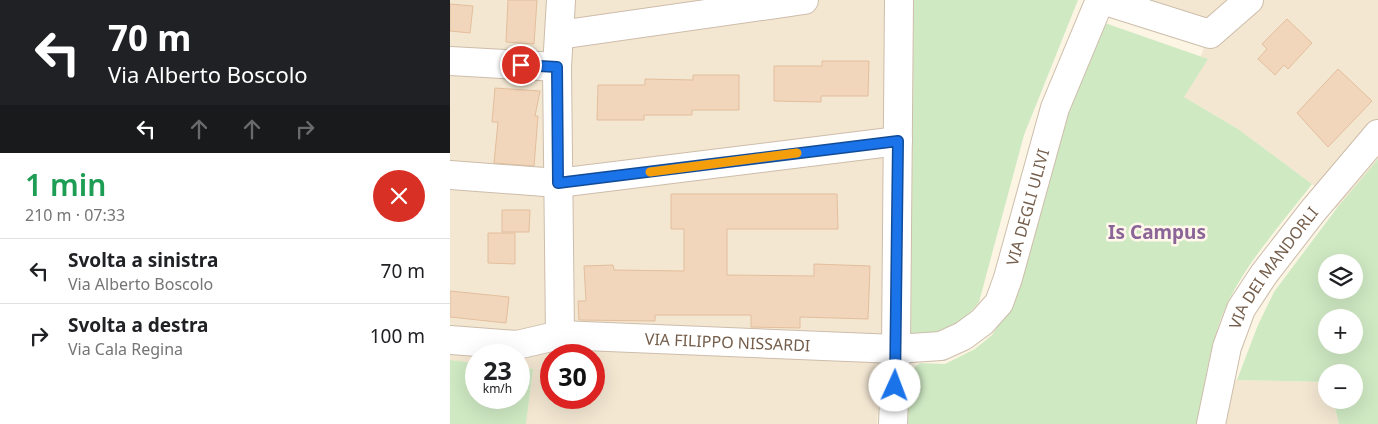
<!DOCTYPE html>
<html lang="it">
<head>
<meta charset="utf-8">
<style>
  :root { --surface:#fff; --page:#f2f2f2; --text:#202124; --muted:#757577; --line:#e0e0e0 }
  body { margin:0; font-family:"Noto Sans",sans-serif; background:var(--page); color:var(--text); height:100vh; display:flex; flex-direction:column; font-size:19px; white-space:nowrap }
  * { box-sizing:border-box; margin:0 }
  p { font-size:16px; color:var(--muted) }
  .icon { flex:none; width:28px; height:28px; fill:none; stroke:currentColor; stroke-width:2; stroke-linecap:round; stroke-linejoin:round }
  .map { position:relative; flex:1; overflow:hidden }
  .sheet { display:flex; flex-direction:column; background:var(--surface); width:450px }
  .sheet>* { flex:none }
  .top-card { background:#202124; color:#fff; overflow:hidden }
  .buttons { position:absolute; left:868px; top:254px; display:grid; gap:10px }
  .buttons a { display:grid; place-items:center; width:45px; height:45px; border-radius:50%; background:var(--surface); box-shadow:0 5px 20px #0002; font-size:25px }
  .speed { position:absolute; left:15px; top:344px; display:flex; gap:10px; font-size:25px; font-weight:700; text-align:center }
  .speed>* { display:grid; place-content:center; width:65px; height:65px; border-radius:50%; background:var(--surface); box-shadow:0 5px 20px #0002; line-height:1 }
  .speed small { font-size:12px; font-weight:400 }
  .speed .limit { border:8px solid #d22; background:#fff; color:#111 }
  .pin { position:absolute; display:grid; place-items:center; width:42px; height:42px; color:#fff; margin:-21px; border:2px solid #fff; border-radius:50%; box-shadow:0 1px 5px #0007 }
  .me { position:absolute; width:55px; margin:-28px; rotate:2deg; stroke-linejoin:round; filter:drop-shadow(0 0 4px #0008) }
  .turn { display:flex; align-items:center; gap:18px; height:105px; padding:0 25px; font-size:22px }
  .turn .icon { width:65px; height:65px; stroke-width:2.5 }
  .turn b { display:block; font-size:35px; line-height:42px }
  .lanes { display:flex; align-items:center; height:48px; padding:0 25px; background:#0003; justify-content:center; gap:25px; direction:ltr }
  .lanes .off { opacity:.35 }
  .round { display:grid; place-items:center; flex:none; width:52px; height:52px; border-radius:26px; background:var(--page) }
  .overview { display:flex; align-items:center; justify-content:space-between; height:85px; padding:0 25px }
  h1 { font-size:30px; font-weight:600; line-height:38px; color:#1e9e55 }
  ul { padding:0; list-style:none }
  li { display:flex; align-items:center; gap:15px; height:65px; padding:0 25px; border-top:1px solid var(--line) }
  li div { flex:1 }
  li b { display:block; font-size:19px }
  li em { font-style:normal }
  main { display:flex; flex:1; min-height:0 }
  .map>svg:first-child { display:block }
  .residential { fill:#f3e7d2; fill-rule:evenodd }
  .green { fill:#cfe9c3; fill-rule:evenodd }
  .building { fill:#f1d6bc; stroke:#e3be9c }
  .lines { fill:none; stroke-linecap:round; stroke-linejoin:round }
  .minor-casing { stroke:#cdbdab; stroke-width:30 }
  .minor { stroke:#fff; stroke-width:28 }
  .route-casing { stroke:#114b97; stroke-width:12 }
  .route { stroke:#1a73e8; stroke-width:9 }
  .slow { stroke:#f59e0b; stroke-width:9 }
  .labels { text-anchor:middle; stroke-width:5; stroke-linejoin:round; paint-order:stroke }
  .street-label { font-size:16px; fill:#745d4a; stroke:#fff8ea }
  .quarter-label { font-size:19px; font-weight:bold; fill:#8b6597; stroke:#fff8ea }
</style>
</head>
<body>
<main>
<section class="sheet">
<div class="top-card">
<div class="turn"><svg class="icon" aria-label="left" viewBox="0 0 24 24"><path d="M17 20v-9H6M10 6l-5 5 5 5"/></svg><div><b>70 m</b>Via Alberto Boscolo</div></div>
<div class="lanes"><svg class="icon" aria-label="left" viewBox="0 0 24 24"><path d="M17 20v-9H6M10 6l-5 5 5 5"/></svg><svg class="icon off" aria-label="ahead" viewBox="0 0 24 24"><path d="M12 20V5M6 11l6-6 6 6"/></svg><svg class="icon off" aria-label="ahead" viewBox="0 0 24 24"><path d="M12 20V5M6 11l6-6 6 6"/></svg><svg class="icon off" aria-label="right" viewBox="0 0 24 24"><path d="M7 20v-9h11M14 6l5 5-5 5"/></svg></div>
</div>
<div class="overview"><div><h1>1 min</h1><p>210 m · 07:33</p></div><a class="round" style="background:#d93025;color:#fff"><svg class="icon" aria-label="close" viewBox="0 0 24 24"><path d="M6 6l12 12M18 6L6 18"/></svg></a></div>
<ul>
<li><svg class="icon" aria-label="left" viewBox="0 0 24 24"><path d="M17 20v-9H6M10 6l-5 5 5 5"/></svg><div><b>Svolta a sinistra</b><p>Via Alberto Boscolo</p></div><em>70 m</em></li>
<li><svg class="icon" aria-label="right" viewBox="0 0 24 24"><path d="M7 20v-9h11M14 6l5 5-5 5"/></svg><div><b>Svolta a destra</b><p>Via Cala Regina</p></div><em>100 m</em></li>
</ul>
</section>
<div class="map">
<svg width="928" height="424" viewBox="0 0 928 424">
  <rect width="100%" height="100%" fill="#fcf5e4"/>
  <g class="residential">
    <path d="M0,0h465l-4,335 -28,1 -6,88h-351l7,-55 -14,-2v-12h-43v8l-26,-3zM101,355h43v43h-43z"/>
    <polygon points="641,0 928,0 928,159 887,208 862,184 788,129 734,97 756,43"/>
    <polygon points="757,371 787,380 876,382 876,400 883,400 889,424 747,424"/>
  </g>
  <g class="green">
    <path d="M464,0h164l-54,135 -45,167c-19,24 -33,28 -61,37l-7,-4z"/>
    <path d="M652,22l106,37 -24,38 54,32 74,55c-29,38 -63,75 -84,118 -18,38 -23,82 -31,122h-289l1,-48 5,-8 6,-5 25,1 30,-15 17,-14 19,-29 51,-184z"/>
    <path d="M928,159v265h-39l-6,-24h21v-28h-28v10l-89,-2 21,-55 16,-33 63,-84zM876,262h28v28h-28zM876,318h28v27h-28z"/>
    <polygon points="0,360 26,363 26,398 69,398 69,367 83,369 76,424 0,424"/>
  </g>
  <g class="building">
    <polygon points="58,0 87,0 84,44 56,42"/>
    <polygon points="0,4 23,6 20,33 0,31"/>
    <polygon points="837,19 862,43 838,69 834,65 825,75 808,59 817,49 812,44"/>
    <polygon points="372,61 419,61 418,96 371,96 371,102 324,101 324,66 372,66"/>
    <polygon points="888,69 922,101 878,147 847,113"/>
    <polygon points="243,75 289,75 289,110 242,110 242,115 194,115 194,120 147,120 148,85 195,85 195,79 243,80"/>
    <polygon points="45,88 90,91 85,116 88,116 84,166 44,163 48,122 42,122"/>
    <polygon points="221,194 387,194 388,229 277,229 277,275 364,276 364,264 420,266 418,319 350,317 350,328 301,327 301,315 205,315 205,321 129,320 128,301 136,301 134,266 163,265 164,270 234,271 234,229 221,229"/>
    <polygon points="52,210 80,210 79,232 52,232"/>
    <polygon points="38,233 65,233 65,264 38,263"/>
    <polygon points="0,291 59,297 56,323 0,317"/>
  </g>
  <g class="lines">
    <g class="minor-casing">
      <g id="minor">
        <polyline points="652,0 760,34 799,0"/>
        <polyline points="109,35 354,0"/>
        <polyline points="0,61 107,67"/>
        <polyline points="0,175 108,183 448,141"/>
        <polyline points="110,335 107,67 111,0"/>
        <path id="s1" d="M0,340l67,5 43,-10 336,14 45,-3 22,-10 19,-14 17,-19 9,-25 47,-170 45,-108"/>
        <polyline points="443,424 446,349 449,0"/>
        <path id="s2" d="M761,424l16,-77 14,-38 23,-35 48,-62 66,-78"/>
      </g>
    </g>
    <use href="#minor" class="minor"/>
  </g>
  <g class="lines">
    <g class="route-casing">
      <polyline id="route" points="71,65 107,67 108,183 448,141 445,386"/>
    </g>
    <use href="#route" class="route"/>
    <polyline class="slow" points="200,172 347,153"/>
  </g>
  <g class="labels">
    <g class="street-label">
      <text dy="6" stroke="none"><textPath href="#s1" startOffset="666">VIA DEGLI ULIVI</textPath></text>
      <text dy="6" stroke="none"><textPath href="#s2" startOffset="171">VIA DEI MANDORLI</textPath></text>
      <text dy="6" stroke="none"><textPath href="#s1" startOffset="279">VIA FILIPPO NISSARDI</textPath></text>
    </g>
    <g class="quarter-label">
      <text x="707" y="239">Is Campus</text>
    </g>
  </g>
</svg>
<div class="buttons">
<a><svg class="icon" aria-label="layers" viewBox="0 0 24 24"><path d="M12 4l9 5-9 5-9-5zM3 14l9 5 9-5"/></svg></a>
<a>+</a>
<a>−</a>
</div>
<div class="speed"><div>23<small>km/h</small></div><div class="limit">30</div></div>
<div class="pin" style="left:71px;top:65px;background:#d93025"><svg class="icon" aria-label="arrive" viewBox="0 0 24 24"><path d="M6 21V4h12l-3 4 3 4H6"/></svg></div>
<svg class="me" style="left:445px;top:386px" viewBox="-20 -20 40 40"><circle r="19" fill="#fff"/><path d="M0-13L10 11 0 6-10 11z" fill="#1a73e8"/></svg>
</div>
</main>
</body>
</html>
